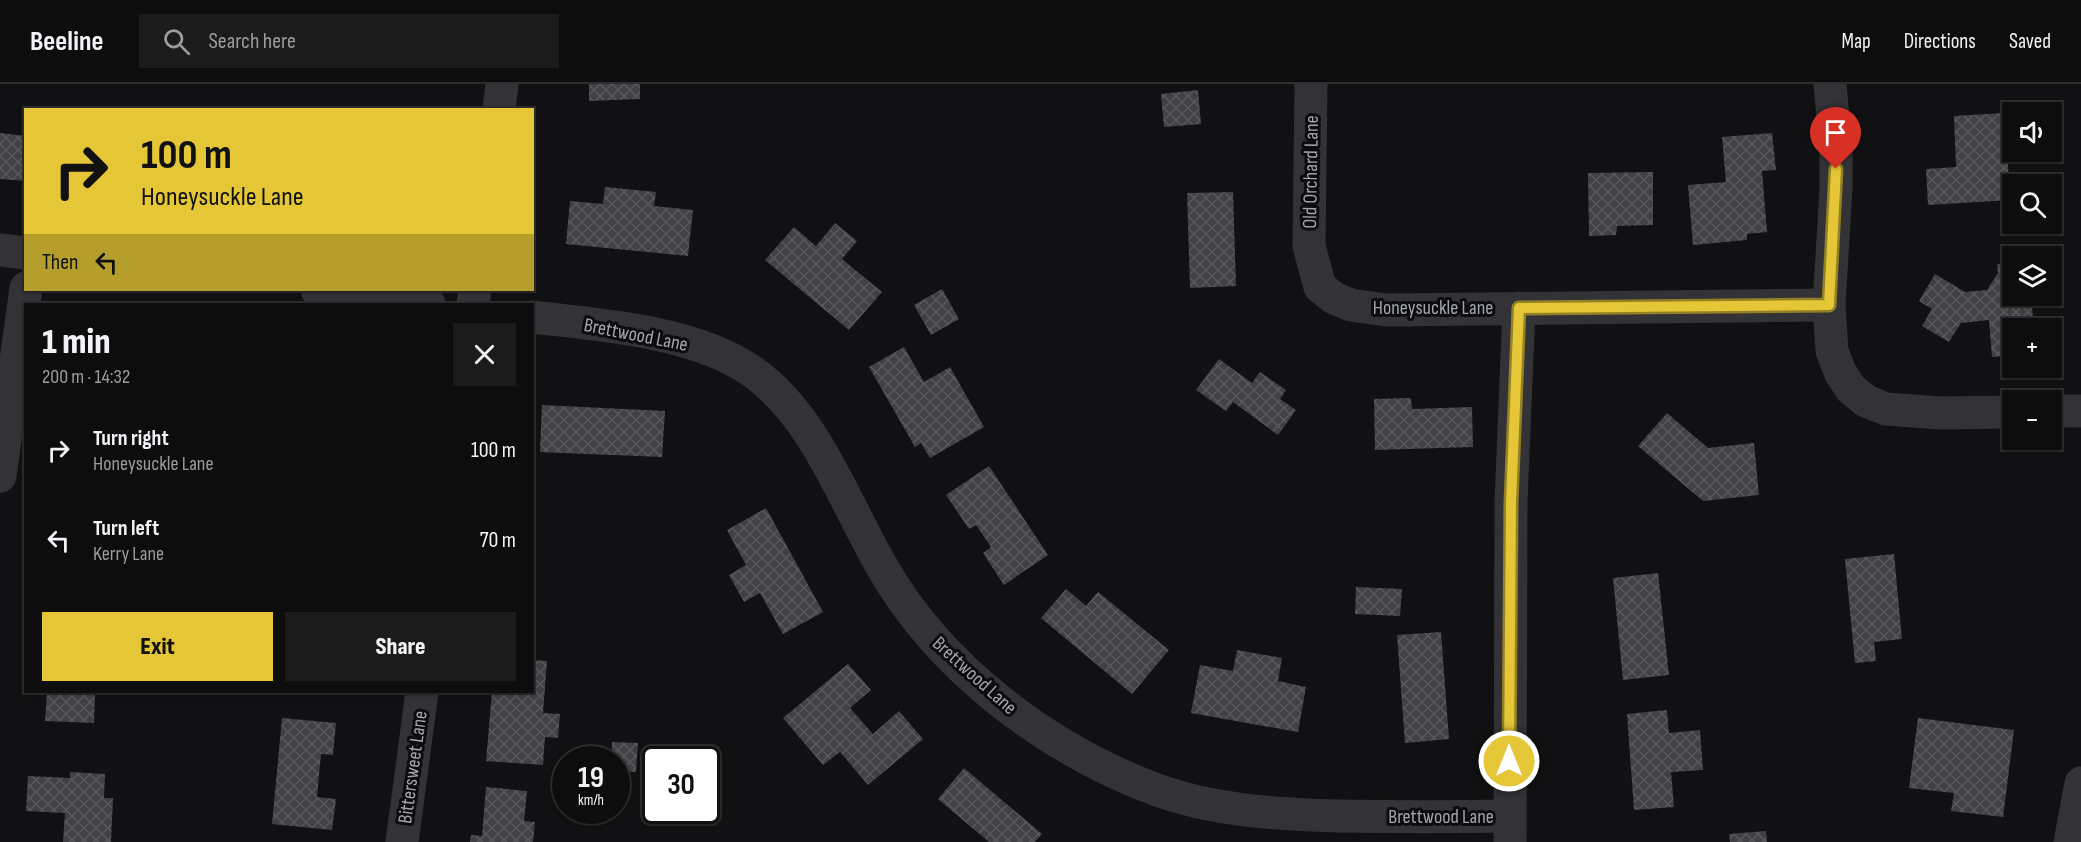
<!DOCTYPE html>
<html lang="en">
<head>
<meta charset="utf-8">
<style>
  :root { --surface:#0d0d0e; --page:#1b1b1c; --text:#f1f3f6; --muted:#9a9c9e; --line:#2d2d2e; --accent:#e4c637 }
  body { margin:0; font-family:"Sofia Sans Condensed",sans-serif; background:var(--page); color:var(--text); height:100vh; display:flex; flex-direction:column; font-size:22px; white-space:nowrap }
  * { box-sizing:border-box; margin:0 }
  p { font-size:20px; color:var(--muted) }
  .icon { flex:none; width:33px; height:33px; fill:none; stroke:currentColor; stroke-width:2; stroke-linecap:round; stroke-linejoin:round }
  .map { position:relative; flex:1; overflow:hidden }
  .side { position:absolute; left:24px; top:219px; width:510px; height:390px; display:flex; flex-direction:column; background:var(--surface); border-radius:0px; box-shadow:0 2px 4px #0004,0 0 0 2px var(--line) }
  .side>* { flex:none }
  .top-card { position:absolute; left:24px; top:24px; width:510px; height:183px; border-radius:0px; box-shadow:0 2px 4px #0004,0 0 0 2px var(--line); background:#e4c637; color:#111; overflow:hidden }
  .controls { position:absolute; left:2002px; top:18px; display:grid; gap:12px }
  .controls a { display:grid; place-items:center; width:60px; height:60px; border-radius:0px; background:var(--surface); box-shadow:0 2px 4px #0004,0 0 0 2px var(--line); font-size:30px }
  .speed { position:absolute; left:552px; top:662px; display:flex; gap:12px; font-size:30px; font-weight:700; text-align:center }
  .speed>* { display:grid; place-content:center; width:78px; height:78px; border-radius:50%; background:var(--surface); box-shadow:0 2px 4px #0004,0 0 0 2px var(--line); line-height:1 }
  .speed small { font-size:15px; font-weight:400 }
  .speed .limit { border:3px solid #111; border-radius:9px; background:#fff; color:#111 }
  .pin { position:absolute; display:grid; place-items:center; width:51px; height:51px; color:#fff; margin:-62px -26px; border-radius:50% 50% 50% 0; rotate:-45deg; box-shadow:0 0 6px #0007 }
  .pin .icon { rotate:45deg }
  .me { position:absolute; width:66px; margin:-33px; rotate:0deg; stroke-linejoin:round; filter:drop-shadow(0 0 4px #0008) }
  .turn { display:flex; align-items:center; gap:21px; height:126px; padding:0 18px; font-size:27px }
  .turn .icon { width:78px; height:78px; stroke-width:2.5 }
  .turn b { display:block; font-size:42px; line-height:51px }
  .then { display:flex; align-items:center; height:57px; padding:0 18px; background:#0003; gap:12px; font-size:22px }
  .round { display:grid; place-items:center; flex:none; width:63px; height:63px; border-radius:0px; background:var(--page) }
  .summary { display:flex; align-items:center; justify-content:space-between; height:102px; padding:0 18px }
  h1 { font-size:36px; font-weight:800; line-height:45px }
  .primary-button { display:flex; gap:12px; margin-top:auto; padding:12px 18px }
  .primary-button a { flex:1; height:69px; border-radius:0px; background:var(--accent); color:#111; font-size:24px; font-weight:800; line-height:69px; text-align:center }
  .primary-button a+a { background:var(--page); color:var(--text) }
  ul { padding:0; list-style:none }
  li { display:flex; align-items:center; gap:18px; height:90px; padding:0 18px }
  li div { flex:1 }
  li b { display:block; font-size:22px }
  li em { font-style:normal }
  header { display:flex; align-items:center; gap:36px; box-sizing:border-box; height:84px; padding:0 30px; background:var(--surface); border-bottom:2px solid var(--line) }
  header strong { font-size:28px }
  nav { display:flex; gap:33px; margin-inline-start:auto; font-size:21px }
  .search { width:420px; height:54px; background:var(--page); display:flex; align-items:center; gap:15px; box-sizing:border-box; padding:0 21px; border-radius:0px; color:var(--muted); font-size:22px }
  .map>svg:first-child { display:block }
  .building { fill:url(#building-cross-hatch) }
  .lines { fill:none; stroke-linecap:round; stroke-linejoin:round }
  .street { stroke:#323237; stroke-width:33 }
  .route-casing { stroke:#948124; stroke-width:15 }
  .route { stroke:#e4c637; stroke-width:10 }
  .labels { text-anchor:middle; stroke-width:6; stroke-linejoin:round; paint-order:stroke }
  .street-label { font-size:20px; fill:#a3a6b2; stroke:#0c0c0d }
</style>
</head>
<body>
<header>
<strong>Beeline</strong>
<div class="search"><svg class="icon" aria-label="search" viewBox="0 0 24 24"><circle cx="10" cy="10" r="6"/><path d="M15 15l6 6"/></svg>Search here</div>
<nav><a>Map</a><a>Directions</a><a>Saved</a></nav>
</header>
<div class="map">
<svg width="2081" height="758" viewBox="0 0 2081 758">
  <defs>
    <pattern id="building-cross-hatch" width="8" height="8" patternUnits="userSpaceOnUse" patternTransform="scale(1.5)"><rect width="8" height="8" fill="#414145"/><path d="M0 0l8 8M0 8l8-8" fill="none" stroke="#59595d"/></pattern>
  </defs>
  <rect width="100%" height="100%" fill="#111113"/>
  <g class="building">
    <polygon points="589,0 640,0 640,15 589,17"/>
    <polygon points="1198,6 1201,40 1164,43 1161,10"/>
    <polygon points="2005,29 2010,116 1928,121 1926,85 1956,83 1954,32"/>
    <polygon points="0,49 26,52 26,97 0,95"/>
    <polygon points="1772,49 1776,86 1762,87 1767,148 1747,150 1747,156 1693,161 1688,101 1726,98 1722,53"/>
    <polygon points="1653,88 1653,141 1617,142 1616,151 1589,152 1588,89"/>
    <polygon points="605,103 656,108 654,122 693,126 688,172 566,160 570,117 603,120"/>
    <polygon points="1233,108 1236,202 1190,204 1187,109"/>
    <polygon points="835,139 857,157 842,175 882,208 849,246 765,176 794,143 816,162"/>
    <polygon points="2013,178 2013,212 2031,212 2034,244 2013,244 2013,271 1992,273 1989,236 1961,239 1949,258 1922,242 1932,225 1919,217 1935,190 1965,208 1987,206 1998,189 1997,180"/>
    <polygon points="942,205 959,235 931,251 914,221"/>
    <polygon points="904,263 924,298 950,283 984,343 930,374 921,359 915,363 869,283"/>
    <polygon points="1219,275 1252,299 1260,288 1286,306 1280,315 1296,326 1278,351 1233,318 1226,327 1196,306"/>
    <polygon points="1411,314 1412,325 1472,323 1473,363 1375,366 1374,315"/>
    <polygon points="542,321 665,327 662,373 540,368"/>
    <polygon points="1667,329 1708,364 1754,359 1759,411 1703,417 1638,362"/>
    <polygon points="989,382 1048,471 1004,501 983,469 991,463 976,441 969,445 946,411"/>
    <polygon points="766,424 823,528 783,550 760,509 744,518 729,491 746,481 727,446"/>
    <polygon points="1894,470 1902,555 1874,558 1876,577 1855,579 1845,475"/>
    <polygon points="1658,489 1669,591 1623,596 1613,494"/>
    <polygon points="1356,503 1402,505 1400,532 1355,530"/>
    <polygon points="1066,505 1086,522 1098,508 1169,566 1132,610 1041,534"/>
    <polygon points="1441,548 1449,655 1405,659 1397,551"/>
    <polygon points="1237,566 1282,574 1278,597 1306,603 1298,648 1191,629 1200,581 1233,587"/>
    <polygon points="532,576 547,577 543,629 560,630 558,654 545,653 543,681 486,677 492,608 532,608"/>
    <polygon points="848,580 871,606 850,624 873,650 899,627 923,655 868,701 840,668 823,681 783,634"/>
    <polygon points="47,608 95,608 94,639 45,637"/>
    <polygon points="1667,626 1669,649 1700,646 1703,686 1671,688 1674,723 1634,726 1627,630"/>
    <polygon points="282,634 336,639 333,671 321,670 317,713 336,715 332,746 272,740"/>
    <polygon points="1918,634 2014,646 2003,733 1951,727 1954,709 1909,704"/>
    <polygon points="612,658 638,659 636,688 616,687 616,675 611,675"/>
    <polygon points="964,684 1042,750 1035,758 989,758 938,715"/>
    <polygon points="70,688 105,690 104,714 113,714 111,758 63,758 65,729 26,727 28,692 70,694"/>
    <polygon points="486,703 527,707 524,737 535,738 533,758 470,758 471,751 482,752"/>
    <polygon points="1766,747 1767,758 1730,758 1729,750"/>
  </g>
  <g class="lines">
    <g class="street">
      <polyline points="1311,0 1309,162 1320,203 1334,214 1351,221 1386,226 1829,221"/>
      <polyline points="1830,0 1836,66 1836,105 1829,221 1832,267 1840,288 1851,305 1866,317 1886,325 1940,329 2013,328"/>
      <polyline points="499,26 502,0"/>
      <polyline points="0,166 26,169"/>
      <polyline points="317,206 429,220"/>
      <polyline points="473,220 475,206"/>
      <path d="M532,233c68,8 161,14 218,53 64,43 94,131 131,195 58,103 166,184 276,225 58,21 119,24 181,26 57,1 115,1 172,0"/>
      <polyline points="2052,327 2081,327"/>
      <polyline points="0,392 26,204"/>
      <polyline points="402,758 422,608"/>
      <polyline points="1510,758 1511,418 1519,224"/>
      <polyline points="2070,758 2081,699"/>
    </g>
  </g>
  <g class="lines">
    <g class="route-casing">
      <polyline id="route" points="1509,677 1511,418 1519,224 1829,221 1836,85"/>
    </g>
    <use href="#route" class="route"/>
  </g>
  <g class="labels">
    <g class="street-label">
      <text transform="translate(1310 88) rotate(-89)" y="7">Old Orchard Lane</text>
      <text x="1433" y="230">Honeysuckle Lane</text>
      <text transform="translate(636 250) rotate(11)" y="7">Brettwood Lane</text>
      <text transform="translate(975 591) rotate(42)" y="7">Brettwood Lane</text>
      <text transform="translate(412 683) rotate(-82)" y="7">Bittersweet Lane</text>
      <text x="1441" y="739">Brettwood Lane</text>
    </g>
  </g>
</svg>
<div class="controls">
<a><svg class="icon" aria-label="sound" viewBox="0 0 24 24"><path d="M4 9h4l5-4v14l-5-4H4zM17 9q2 3 0 6"/></svg></a>
<a><svg class="icon" aria-label="search" viewBox="0 0 24 24"><circle cx="10" cy="10" r="6"/><path d="M15 15l6 6"/></svg></a>
<a><svg class="icon" aria-label="layers" viewBox="0 0 24 24"><path d="M12 4l9 5-9 5-9-5zM3 14l9 5 9-5"/></svg></a>
<a>+</a>
<a>−</a>
</div>
<div class="speed"><div>19<small>km/h</small></div><div class="limit">30</div></div>
<div class="pin" style="left:1836px;top:85px;background:#d93025"><svg class="icon" aria-label="arrive" viewBox="0 0 24 24"><path d="M6 21V4h12l-3 4 3 4H6"/></svg></div>
<svg class="me" style="left:1509px;top:677px" viewBox="-20 -20 40 40"><circle r="17" fill="#e4c637" stroke="#fff" stroke-width="3"/><path d="M0-11L8 9 0 5-8 9z" fill="#fff"/></svg>
<div class="top-card">
<div class="turn"><svg class="icon" aria-label="right" viewBox="0 0 24 24"><path d="M7 20v-9h11M14 6l5 5-5 5"/></svg><div><b>100 m</b>Honeysuckle Lane</div></div>
<div class="then">Then<svg class="icon" aria-label="left" viewBox="0 0 24 24"><path d="M17 20v-9H6M10 6l-5 5 5 5"/></svg></div>
</div>
<section class="side">
<div class="summary"><div><h1>1 min</h1><p>200 m · 14:32</p></div><a class="round"><svg class="icon" aria-label="close" viewBox="0 0 24 24"><path d="M6 6l12 12M18 6L6 18"/></svg></a></div>
<ul>
<li><svg class="icon" aria-label="right" viewBox="0 0 24 24"><path d="M7 20v-9h11M14 6l5 5-5 5"/></svg><div><b>Turn right</b><p>Honeysuckle Lane</p></div><em>100 m</em></li>
<li><svg class="icon" aria-label="left" viewBox="0 0 24 24"><path d="M17 20v-9H6M10 6l-5 5 5 5"/></svg><div><b>Turn left</b><p>Kerry Lane</p></div><em>70 m</em></li>
</ul>
<div class="primary-button"><a>Exit</a><a>Share</a></div>
</section>
</div>
</body>
</html>
